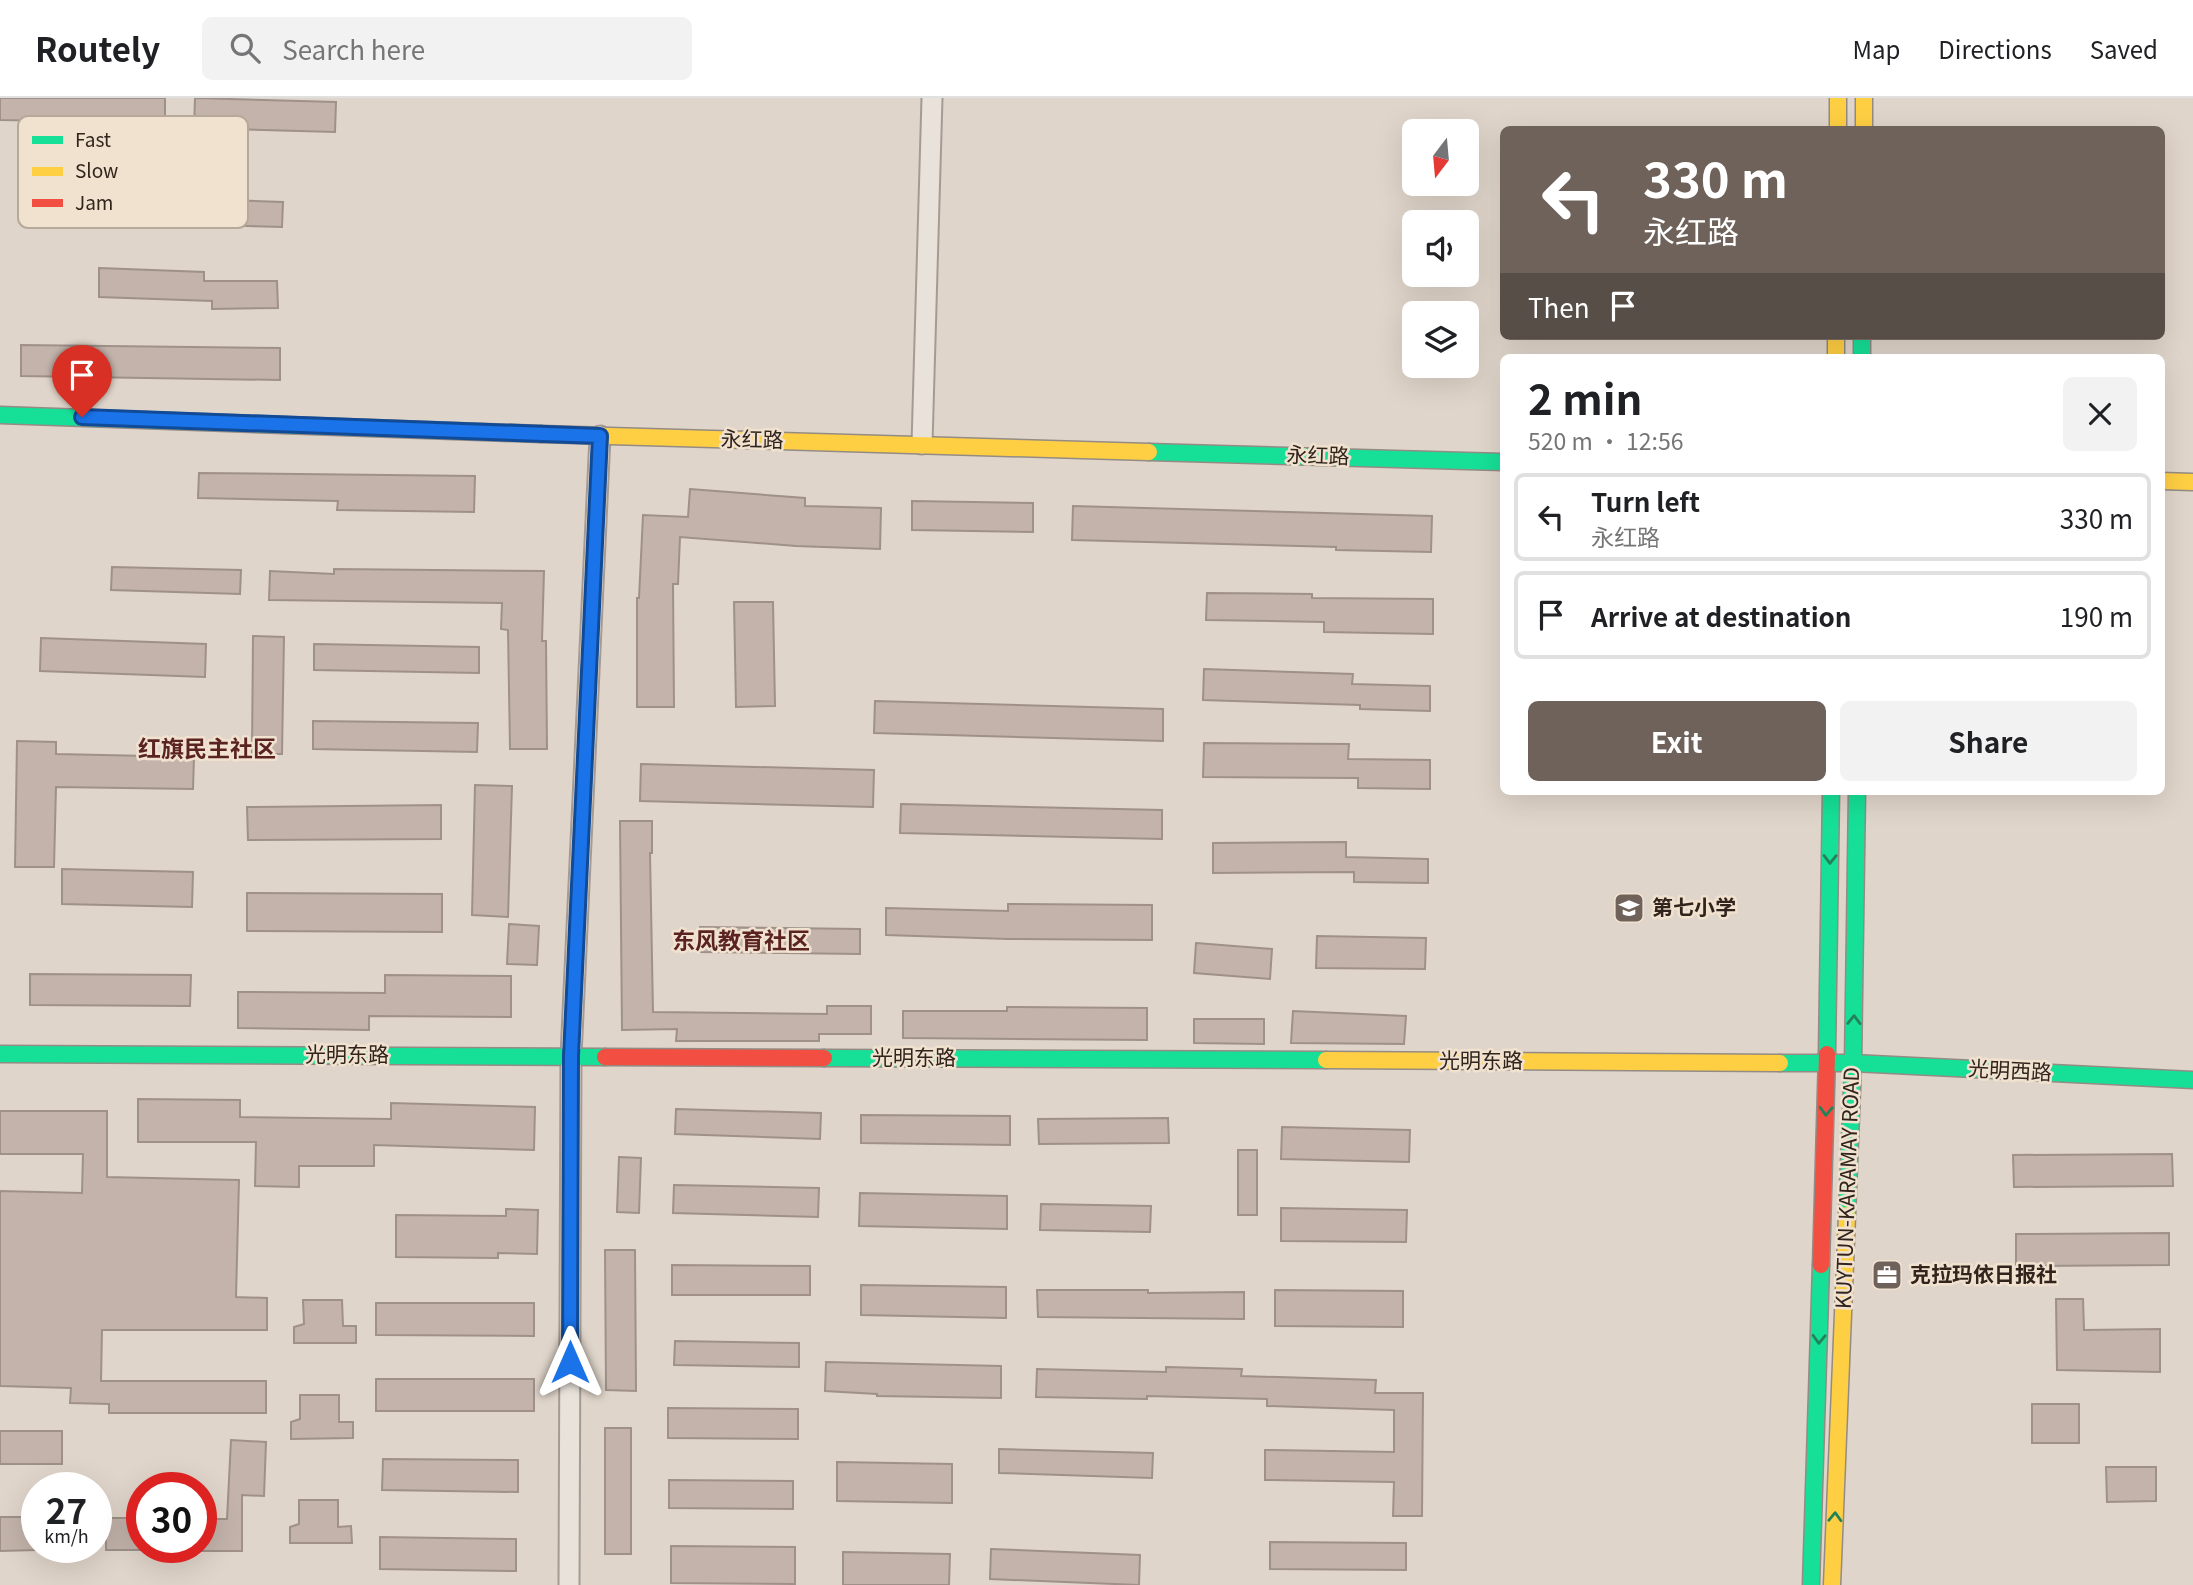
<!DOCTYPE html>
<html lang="en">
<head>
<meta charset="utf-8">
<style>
  :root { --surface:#fff; --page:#f2f2f2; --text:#202124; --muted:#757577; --line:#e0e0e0; --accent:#6e625a }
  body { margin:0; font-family:Georgia,"Noto Sans SC",serif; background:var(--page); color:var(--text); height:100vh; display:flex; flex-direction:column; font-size:26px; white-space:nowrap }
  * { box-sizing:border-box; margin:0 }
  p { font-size:23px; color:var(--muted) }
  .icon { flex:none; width:38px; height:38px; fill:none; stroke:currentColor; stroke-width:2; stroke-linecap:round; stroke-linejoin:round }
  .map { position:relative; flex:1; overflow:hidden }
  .sheet { position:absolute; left:1500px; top:256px; width:665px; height:441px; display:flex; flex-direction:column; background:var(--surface); border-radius:10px; box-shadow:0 7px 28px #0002 }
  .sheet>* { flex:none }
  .banner { position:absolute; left:1500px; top:28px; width:665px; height:214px; border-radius:10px; box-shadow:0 7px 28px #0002; background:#6e625a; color:#fff; overflow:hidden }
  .needle { width:46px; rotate:196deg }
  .tools { position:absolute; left:1402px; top:21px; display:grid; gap:14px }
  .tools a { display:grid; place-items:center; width:77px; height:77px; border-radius:10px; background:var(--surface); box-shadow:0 7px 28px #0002; font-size:35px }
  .speed { position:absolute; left:21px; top:1374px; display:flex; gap:14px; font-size:35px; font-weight:700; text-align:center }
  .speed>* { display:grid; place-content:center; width:91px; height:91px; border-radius:50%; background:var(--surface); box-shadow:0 7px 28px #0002; line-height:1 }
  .speed small { font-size:18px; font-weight:400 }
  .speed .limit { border:10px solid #d22; background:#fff; color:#111 }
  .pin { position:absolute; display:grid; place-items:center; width:60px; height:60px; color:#fff; margin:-72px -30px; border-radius:50% 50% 50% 0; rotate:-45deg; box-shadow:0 0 7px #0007 }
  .pin .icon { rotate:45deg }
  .me { position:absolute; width:77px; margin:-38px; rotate:0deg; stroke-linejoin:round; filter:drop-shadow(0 0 5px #0008) }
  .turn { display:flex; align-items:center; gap:24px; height:147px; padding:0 28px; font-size:32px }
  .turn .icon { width:91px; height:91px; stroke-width:2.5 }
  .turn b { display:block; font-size:49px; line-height:60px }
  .then { display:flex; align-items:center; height:66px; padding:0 28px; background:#0003; gap:14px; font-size:26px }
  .round { display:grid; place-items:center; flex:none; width:74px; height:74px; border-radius:10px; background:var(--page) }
  .head { display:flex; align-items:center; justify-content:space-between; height:119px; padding:0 28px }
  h1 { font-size:42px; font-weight:700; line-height:52px }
  .primary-button { display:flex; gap:14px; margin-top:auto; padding:14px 28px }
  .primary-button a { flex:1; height:80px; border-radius:10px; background:var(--accent); color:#fff; font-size:28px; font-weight:700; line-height:80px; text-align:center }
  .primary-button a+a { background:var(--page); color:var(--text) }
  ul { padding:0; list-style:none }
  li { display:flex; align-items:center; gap:21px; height:88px; margin:0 14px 10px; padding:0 14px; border:4px solid var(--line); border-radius:10px }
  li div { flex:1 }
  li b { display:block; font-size:26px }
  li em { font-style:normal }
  header { display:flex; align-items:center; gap:42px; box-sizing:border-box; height:98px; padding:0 35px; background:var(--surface); border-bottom:2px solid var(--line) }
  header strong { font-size:33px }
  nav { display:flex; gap:38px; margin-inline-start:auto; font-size:24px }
  .search { width:490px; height:63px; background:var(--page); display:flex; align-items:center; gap:18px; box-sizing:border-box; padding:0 24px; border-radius:10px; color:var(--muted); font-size:26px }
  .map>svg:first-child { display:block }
  .building { fill:#c3b3ab; stroke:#9f918a; stroke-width:2 }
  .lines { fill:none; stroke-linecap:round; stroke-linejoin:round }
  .street-casing { stroke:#a59b93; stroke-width:23 }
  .fast-casing { stroke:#948b84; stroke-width:19 }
  .slow-casing { stroke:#948b84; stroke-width:19 }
  .jam-casing { stroke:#948b84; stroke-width:19 }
  .street { stroke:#e8e2db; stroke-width:19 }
  .fast { stroke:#16e098; stroke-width:16 }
  .slow { stroke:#ffcf43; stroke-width:16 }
  .jam { stroke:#f24e42; stroke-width:16 }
  .oneway { stroke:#24825a }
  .route-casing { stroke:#114b97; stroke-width:18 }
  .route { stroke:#1a73e8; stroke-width:12 }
  .labels { text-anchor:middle; stroke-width:5; stroke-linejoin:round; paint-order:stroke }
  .street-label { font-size:21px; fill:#31241d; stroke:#f1e2d0 }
  .poi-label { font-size:21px; font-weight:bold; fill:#31241d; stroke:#f1e2d0; text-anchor:start }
  .neighbourhood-label { font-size:23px; font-weight:bold; fill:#5a2321; stroke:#f1e2d0 }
  .key { fill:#f1e2d0; stroke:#b7a99a; stroke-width:2 }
  .key-label { font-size:19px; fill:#31241d }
</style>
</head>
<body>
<header>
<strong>Routely</strong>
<div class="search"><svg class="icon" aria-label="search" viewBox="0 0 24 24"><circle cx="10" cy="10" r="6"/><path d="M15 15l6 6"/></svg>Search here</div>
<nav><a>Map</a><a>Directions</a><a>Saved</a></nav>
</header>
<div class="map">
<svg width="2193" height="1487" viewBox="0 0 2193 1487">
  <rect width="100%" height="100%" fill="#e0d5ca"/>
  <g class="building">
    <polygon points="0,0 165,0 165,25 0,22"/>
    <polygon points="195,0 336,4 335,34 194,30"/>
    <polygon points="103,85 204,87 203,101 283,104 282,129 211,127 212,117 102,115"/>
    <polygon points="99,170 204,174 204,183 277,183 278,210 212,211 212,203 99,199"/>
    <polygon points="21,247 280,250 280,282 21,278"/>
    <polygon points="199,375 475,378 474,414 337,412 338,403 198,400"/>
    <polygon points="690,391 805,400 805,408 881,410 880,451 796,448 680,439 678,486 673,486 674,609 637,609 637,500 639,500 643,417 688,419"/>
    <polygon points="912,403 1033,405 1033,434 912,432"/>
    <polygon points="1073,408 1432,418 1431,454 1336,452 1336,449 1072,442"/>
    <polygon points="112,469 241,472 240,496 111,492"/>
    <polygon points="334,471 544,473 542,543 546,543 547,651 510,651 508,532 501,531 502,505 269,502 270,473 334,476"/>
    <polygon points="1207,495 1312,496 1312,500 1433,501 1433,536 1324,534 1324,524 1206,522"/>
    <polygon points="734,504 773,504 775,608 736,609"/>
    <polygon points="253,538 284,539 282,656 252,656"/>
    <polygon points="41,540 206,546 205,579 40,573"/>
    <polygon points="314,546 479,549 479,575 314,572"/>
    <polygon points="1204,571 1353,576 1352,586 1430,588 1430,613 1360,611 1360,607 1203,602"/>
    <polygon points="875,603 1163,611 1163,643 874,635"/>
    <polygon points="313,623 478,625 477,654 313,651"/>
    <polygon points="17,643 56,644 56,656 194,659 193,691 56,689 54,769 15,769"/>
    <polygon points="1204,645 1349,646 1348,661 1430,662 1430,691 1358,690 1358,680 1203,679"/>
    <polygon points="641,666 874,672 873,709 640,703"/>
    <polygon points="475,687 512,688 508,819 472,817"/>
    <polygon points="901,706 1162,712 1162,741 900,735"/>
    <polygon points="441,707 441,741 248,742 247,709"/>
    <polygon points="620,723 652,723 652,755 650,755 653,914 827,916 827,908 871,908 871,936 819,936 819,943 676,943 677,931 622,932"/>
    <polygon points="1346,744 1346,759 1428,761 1428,785 1354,784 1354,774 1213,775 1213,745"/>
    <polygon points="62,771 193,774 192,809 62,806"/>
    <polygon points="247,795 442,796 442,834 247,833"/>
    <polygon points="1008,806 1152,807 1152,842 1008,841 886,837 886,810 1008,813"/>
    <polygon points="509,826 539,828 537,867 507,866"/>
    <polygon points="700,829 860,831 860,856 699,854"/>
    <polygon points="1317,838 1426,840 1425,871 1316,870"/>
    <polygon points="1196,845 1272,851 1270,881 1194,875"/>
    <polygon points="30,876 191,877 190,908 30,907"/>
    <polygon points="385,877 511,878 511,919 369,918 369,932 238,930 238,894 385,895"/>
    <polygon points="1007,909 1147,910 1147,942 903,940 903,913 1007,913"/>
    <polygon points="1293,913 1406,918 1404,946 1291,945"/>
    <polygon points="1194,921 1264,921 1264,946 1194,945"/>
    <polygon points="138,1001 240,1002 240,1019 391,1021 391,1005 535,1009 534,1052 374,1047 374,1068 299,1068 299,1089 255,1088 256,1044 138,1044"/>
    <polygon points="676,1011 821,1015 820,1041 675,1036"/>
    <polygon points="0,1013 107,1013 107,1079 239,1082 236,1199 267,1200 267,1232 102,1232 101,1283 266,1283 266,1315 109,1315 109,1306 70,1305 71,1290 0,1288 0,1093 82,1095 83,1056 0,1056"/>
    <polygon points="861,1017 1010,1018 1010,1047 861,1045"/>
    <polygon points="1168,1020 1169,1045 1039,1046 1038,1021"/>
    <polygon points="1282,1029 1410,1032 1409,1064 1281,1061"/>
    <rect x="1238" y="1052" width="19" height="65"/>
    <polygon points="2172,1056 2173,1088 2014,1089 2013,1057"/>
    <polygon points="619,1059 641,1060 639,1115 617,1114"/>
    <polygon points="674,1087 819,1090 818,1119 673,1115"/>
    <polygon points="860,1095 1007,1098 1007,1131 859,1128"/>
    <polygon points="1041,1106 1151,1108 1150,1134 1040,1132"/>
    <polygon points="1281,1110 1407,1112 1406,1144 1281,1143"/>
    <polygon points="506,1111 538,1112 537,1156 498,1155 498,1160 396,1159 396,1117 506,1118"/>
    <polygon points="2169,1135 2169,1167 2016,1168 2016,1136"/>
    <polygon points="605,1152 635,1152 636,1293 606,1292"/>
    <polygon points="672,1167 810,1168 810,1197 672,1197"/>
    <polygon points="861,1187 1006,1189 1006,1220 861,1217"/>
    <polygon points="1037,1192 1148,1192 1148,1195 1244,1194 1244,1221 1038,1219"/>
    <polygon points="1275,1192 1403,1193 1403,1229 1275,1228"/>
    <polygon points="2056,1201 2083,1201 2084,1232 2160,1231 2160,1274 2057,1272"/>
    <polygon points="303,1202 342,1202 343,1228 356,1228 356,1245 294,1245 294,1229 304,1226"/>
    <polygon points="376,1205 534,1205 534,1238 376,1237"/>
    <polygon points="675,1243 799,1245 799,1269 674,1267"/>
    <polygon points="826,1264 1001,1268 1001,1300 877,1298 877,1296 825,1293"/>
    <polygon points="1166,1269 1242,1271 1241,1278 1376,1282 1375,1295 1423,1295 1422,1418 1393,1418 1394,1384 1265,1382 1265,1352 1394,1354 1394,1312 1267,1308 1267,1301 1147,1298 1147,1301 1036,1299 1037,1271 1166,1274"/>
    <rect x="376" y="1281" width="158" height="32"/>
    <polygon points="300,1297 339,1297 339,1324 353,1324 353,1340 291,1341 291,1324 300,1321"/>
    <rect x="2032" y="1306" width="47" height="39"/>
    <polygon points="668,1310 798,1311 798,1341 668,1340"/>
    <rect x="605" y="1330" width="26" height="126"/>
    <rect x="0" y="1333" width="62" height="33"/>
    <polygon points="231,1342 266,1344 264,1398 242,1397 242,1453 201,1453 201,1421 227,1421"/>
    <polygon points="999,1351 1153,1355 1152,1380 999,1375"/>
    <polygon points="383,1361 518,1362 518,1394 382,1392"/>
    <polygon points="837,1364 952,1366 952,1405 837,1403"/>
    <polygon points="2106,1369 2156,1369 2156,1403 2107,1404"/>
    <polygon points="669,1382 793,1383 793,1411 669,1410"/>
    <polygon points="299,1402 338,1402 338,1429 351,1428 352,1445 290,1445 290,1429 299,1426"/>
    <polygon points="0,1419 37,1419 37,1452 0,1453"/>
    <rect x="106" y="1420" width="36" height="32"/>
    <polygon points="380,1439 516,1441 516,1473 380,1471"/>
    <polygon points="1270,1444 1406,1445 1406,1472 1270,1471"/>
    <polygon points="671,1448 795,1449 795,1486 671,1485"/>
    <polygon points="991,1451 1140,1457 1139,1487 990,1481"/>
    <polygon points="843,1454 950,1456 949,1487 843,1487"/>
  </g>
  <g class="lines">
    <g class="street-casing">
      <g id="street">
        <polyline points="922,346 932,0"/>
        <polyline points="569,1487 571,958 600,338"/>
      </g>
    </g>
    <g class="fast-casing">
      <g id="fast">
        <polyline points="1862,238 1862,259"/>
        <polyline points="0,317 541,336"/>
        <polyline points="1149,354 1503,364"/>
        <polyline points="0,956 605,959"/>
        <polyline points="1827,956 1831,693"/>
        <polyline points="824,960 1326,962"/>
        <polyline points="1780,965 1853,965 2193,982"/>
        <polyline points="1847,1117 1853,966 1857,693"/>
        <polyline points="1811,1487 1821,1167"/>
      </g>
    </g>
    <g class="slow-casing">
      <g id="slow">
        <polyline points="1838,0 1838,32"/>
        <polyline points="1864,0 1864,32"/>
        <polyline points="1836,238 1836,259"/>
        <polyline points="541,336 1149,354"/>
        <polyline points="2161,383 2193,384"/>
        <polyline points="1326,962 1780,965"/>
        <polyline points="1832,1487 1847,1117"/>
      </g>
    </g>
    <g class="jam-casing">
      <g id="jam">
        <polyline points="605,959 824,960"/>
        <polyline points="1821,1167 1827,956"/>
      </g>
    </g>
    <use href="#street" class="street"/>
    <use href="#fast" class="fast"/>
    <use href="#slow" class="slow"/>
    <use href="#jam" class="jam"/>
  </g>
  <defs><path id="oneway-chevron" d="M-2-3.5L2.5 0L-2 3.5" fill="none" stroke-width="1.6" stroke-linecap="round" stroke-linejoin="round" transform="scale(1.75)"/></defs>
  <g class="oneway">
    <use href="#oneway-chevron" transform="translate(1830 761) rotate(91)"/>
    <use href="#oneway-chevron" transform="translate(1854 922) rotate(-89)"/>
    <use href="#oneway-chevron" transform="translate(1826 1013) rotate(92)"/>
    <use href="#oneway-chevron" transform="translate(1819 1241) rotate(92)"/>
    <use href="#oneway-chevron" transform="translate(1835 1419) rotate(-88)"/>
  </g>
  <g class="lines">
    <g class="route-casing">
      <polyline id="route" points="82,319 600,338 571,958 570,1264"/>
    </g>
    <use href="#route" class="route"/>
  </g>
  <defs>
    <g id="school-square" transform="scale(1.575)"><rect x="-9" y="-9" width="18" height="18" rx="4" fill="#6e625a" stroke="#f1e2d0"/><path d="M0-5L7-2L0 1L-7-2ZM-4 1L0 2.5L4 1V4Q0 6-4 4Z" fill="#fff"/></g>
    <g id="office-square" transform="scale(1.575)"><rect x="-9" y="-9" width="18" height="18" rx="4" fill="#6e625a" stroke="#f1e2d0"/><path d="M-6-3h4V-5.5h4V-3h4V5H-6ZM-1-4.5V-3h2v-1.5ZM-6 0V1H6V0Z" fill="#fff"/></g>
  </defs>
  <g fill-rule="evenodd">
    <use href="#school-square" x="1629" y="810"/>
    <use href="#office-square" x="1887" y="1177"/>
  </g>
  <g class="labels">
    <g class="street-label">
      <text transform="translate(752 342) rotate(1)" y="7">永红路</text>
      <text transform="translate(1318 358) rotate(2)" y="7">永红路</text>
      <text x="347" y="964">光明东路</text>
      <text x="914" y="967">光明东路</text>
      <text x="1481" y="970">光明东路</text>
      <text transform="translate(2010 973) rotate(3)" y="7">光明西路</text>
      <text transform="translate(1848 1090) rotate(-88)" y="7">KUYTUN-KARAMAY ROAD</text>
    </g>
    <g class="poi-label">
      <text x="1652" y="817">第七小学</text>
      <text x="1910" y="1184">克拉玛依日报社</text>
    </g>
    <g class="neighbourhood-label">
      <text x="207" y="659">红旗民主社区</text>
      <text x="741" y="851">东风教育社区</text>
    </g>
  </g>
  <rect x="18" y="18" width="230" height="112" rx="10" class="key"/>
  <rect x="32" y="38" width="31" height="8" fill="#16e098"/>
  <rect x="32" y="69" width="31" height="9" fill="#ffcf43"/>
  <rect x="32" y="101" width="31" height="8" fill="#f24e42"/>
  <g class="key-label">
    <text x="75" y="49">Fast</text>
    <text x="75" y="80">Slow</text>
    <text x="75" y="112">Jam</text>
  </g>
</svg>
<div class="tools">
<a><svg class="needle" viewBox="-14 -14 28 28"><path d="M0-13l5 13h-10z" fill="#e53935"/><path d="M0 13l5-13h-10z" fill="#757577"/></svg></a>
<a><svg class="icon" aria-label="sound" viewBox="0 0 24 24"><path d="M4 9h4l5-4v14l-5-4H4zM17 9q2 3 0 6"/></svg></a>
<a><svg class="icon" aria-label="layers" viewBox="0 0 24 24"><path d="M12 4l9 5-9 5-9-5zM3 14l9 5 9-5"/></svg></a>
</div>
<div class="speed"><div>27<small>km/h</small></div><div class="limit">30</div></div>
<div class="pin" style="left:82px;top:319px;background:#d93025"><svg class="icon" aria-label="arrive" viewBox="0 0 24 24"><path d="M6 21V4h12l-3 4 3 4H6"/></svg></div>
<svg class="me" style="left:570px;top:1264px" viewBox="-20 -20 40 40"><path d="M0-17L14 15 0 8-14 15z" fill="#1a73e8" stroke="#fff" stroke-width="4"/></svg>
<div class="banner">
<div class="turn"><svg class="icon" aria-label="left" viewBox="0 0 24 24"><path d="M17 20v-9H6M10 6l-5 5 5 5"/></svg><div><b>330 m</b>永红路</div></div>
<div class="then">Then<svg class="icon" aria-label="arrive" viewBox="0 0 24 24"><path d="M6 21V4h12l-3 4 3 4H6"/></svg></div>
</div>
<section class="sheet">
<div class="head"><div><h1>2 min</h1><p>520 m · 12:56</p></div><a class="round"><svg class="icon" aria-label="close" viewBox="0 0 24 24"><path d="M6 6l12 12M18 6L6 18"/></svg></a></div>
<ul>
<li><svg class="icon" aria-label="left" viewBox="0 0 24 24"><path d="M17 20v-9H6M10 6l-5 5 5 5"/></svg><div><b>Turn left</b><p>永红路</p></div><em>330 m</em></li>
<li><svg class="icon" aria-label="arrive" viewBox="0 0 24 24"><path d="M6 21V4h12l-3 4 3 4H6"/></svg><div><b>Arrive at destination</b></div><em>190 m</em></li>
</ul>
<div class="primary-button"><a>Exit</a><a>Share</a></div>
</section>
</div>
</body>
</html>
